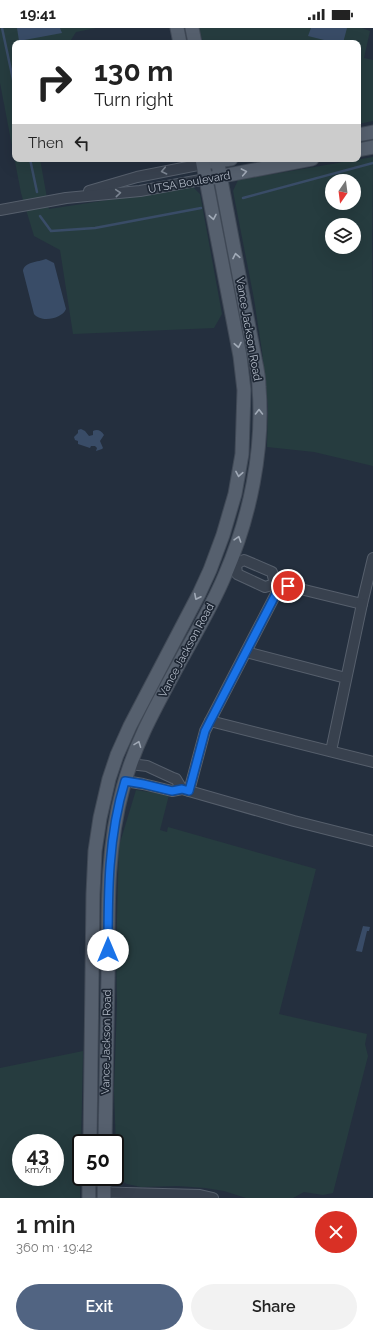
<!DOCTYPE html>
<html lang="en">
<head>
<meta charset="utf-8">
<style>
  :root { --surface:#fff; --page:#f2f2f2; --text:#222; --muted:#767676; --accent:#516482 }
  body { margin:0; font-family:Raleway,sans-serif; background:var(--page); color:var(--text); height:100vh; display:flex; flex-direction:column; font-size:15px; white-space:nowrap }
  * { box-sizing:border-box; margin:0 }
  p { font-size:13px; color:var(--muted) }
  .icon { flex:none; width:22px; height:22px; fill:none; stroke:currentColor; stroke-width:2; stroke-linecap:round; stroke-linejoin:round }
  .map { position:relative; height:1170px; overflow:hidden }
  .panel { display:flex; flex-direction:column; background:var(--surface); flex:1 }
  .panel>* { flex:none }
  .hud { position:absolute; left:12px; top:12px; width:349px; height:122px; border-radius:8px; box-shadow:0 4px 16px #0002; background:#fff; color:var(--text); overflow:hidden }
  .needle { width:26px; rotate:194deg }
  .fabs { position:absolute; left:325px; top:146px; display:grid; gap:8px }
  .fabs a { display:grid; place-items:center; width:36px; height:36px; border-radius:50%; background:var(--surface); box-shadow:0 4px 16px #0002; font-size:20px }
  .speed { position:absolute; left:12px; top:1106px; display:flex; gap:8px; font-size:20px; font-weight:700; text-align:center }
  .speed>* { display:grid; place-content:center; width:52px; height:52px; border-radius:50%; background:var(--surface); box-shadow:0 4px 16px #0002; line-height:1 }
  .speed small { font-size:10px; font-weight:400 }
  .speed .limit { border:2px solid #111; border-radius:6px; background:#fff; color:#111 }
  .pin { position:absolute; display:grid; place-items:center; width:34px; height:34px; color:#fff; margin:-17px; border:2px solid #fff; border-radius:50%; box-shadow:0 1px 4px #0007 }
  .me { position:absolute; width:44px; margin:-22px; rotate:0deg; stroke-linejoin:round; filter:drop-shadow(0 0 3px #0008) }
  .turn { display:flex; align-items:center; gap:14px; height:84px; padding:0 16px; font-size:18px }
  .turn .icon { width:52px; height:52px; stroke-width:2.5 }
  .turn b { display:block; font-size:28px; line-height:34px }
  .then { display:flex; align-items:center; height:38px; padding:0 16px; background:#0003; gap:8px; font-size:15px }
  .round { display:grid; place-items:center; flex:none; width:42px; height:42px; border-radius:21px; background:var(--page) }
  .summary { display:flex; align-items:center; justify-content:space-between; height:68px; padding:0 16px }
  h1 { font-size:24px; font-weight:600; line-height:30px }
  .cta { display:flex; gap:8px; margin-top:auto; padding:8px 16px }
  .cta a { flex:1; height:46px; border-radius:24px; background:var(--accent); color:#fff; font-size:16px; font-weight:600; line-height:46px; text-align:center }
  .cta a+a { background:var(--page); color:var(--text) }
  .status { display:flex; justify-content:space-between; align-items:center; height:28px; padding:0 20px; background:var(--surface); direction:ltr }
  .status svg { height:11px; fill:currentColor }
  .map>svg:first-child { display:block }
  .green { fill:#263c3f; fill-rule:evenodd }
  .water { fill:#394c67 }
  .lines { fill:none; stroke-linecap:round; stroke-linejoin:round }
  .stream { stroke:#394c67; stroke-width:2.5 }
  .minor-casing { stroke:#565f6c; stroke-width:12 }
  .major-casing { stroke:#414a57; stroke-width:15 }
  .minor { stroke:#38414e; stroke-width:10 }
  .major { stroke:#56606e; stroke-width:13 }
  .oneway { stroke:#7c8592 }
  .oneway2 { stroke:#a1aab7 }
  .route-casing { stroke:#114b97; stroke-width:10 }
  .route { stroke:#1a73e8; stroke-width:7 }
  .labels { text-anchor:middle; stroke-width:3.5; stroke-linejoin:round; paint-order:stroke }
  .street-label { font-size:11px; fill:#b4bcc9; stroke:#1d2633 }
</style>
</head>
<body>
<div class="status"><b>19:41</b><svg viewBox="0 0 49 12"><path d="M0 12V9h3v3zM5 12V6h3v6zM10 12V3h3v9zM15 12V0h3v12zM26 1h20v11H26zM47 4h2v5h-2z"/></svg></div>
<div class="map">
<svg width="373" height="1170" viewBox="0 0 373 1170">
  <rect width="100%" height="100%" fill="#242f3e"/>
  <g class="green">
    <polygon points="0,0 96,0 76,4 69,15 15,15 15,131 40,131 49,181 193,159 200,166 222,286 214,300 73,306 60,222 34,208 21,165 0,55"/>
    <polygon points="199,0 362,0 370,3 364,30 373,32 373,93 358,96 358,15 203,15"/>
    <path d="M373,129l-1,84 1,225 -59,-14 -47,-5 1,-41 -6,-55 -8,-52 -21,-108 5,-11zM332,153h22v22h-22zM332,197h22v22h-22z"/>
    <polygon points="136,762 169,767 160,802 167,804 168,799 316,841 279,986 367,1006 365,1016 368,1028 333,1165 323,1167 304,1164 293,1170 246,1170 224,1163 205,1160 178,1158 141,1159 127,1156 117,1150 114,1063 117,975 116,926 119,818"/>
    <path d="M83,1023l-3,147h-80v-130zM21,1115h34v34h-34z"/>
  </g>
  <g class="water">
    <polygon points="17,0 60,0 62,5 19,13"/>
    <polygon points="311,0 347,0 343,15 336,15 308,8"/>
    <path d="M46,231l8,4 12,46c-4,10 -25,14 -32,5l-11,-43c1,-9 15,-9 23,-12z"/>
    <path d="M81,401l4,2 4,5 4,-1v-4c4,-2 8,-1 11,4l-4,6 3,7 -1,1 -6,2 1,-3 -2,-2h-4l-1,2 -12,-4v-3l-3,-1 -1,-3 4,-4v-3z"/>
    <polygon points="363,898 370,899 369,903 367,903 362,924 356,923"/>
  </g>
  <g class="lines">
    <g class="stream">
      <polyline points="2,0 15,61"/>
      <polyline points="30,131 37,164"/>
      <polyline points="243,170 373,135"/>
      <polyline points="40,188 51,203 95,200 201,180"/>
    </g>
    <g class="minor-casing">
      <g id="minor">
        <polyline points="89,163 137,149 203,136"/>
        <polyline points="0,182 66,170 140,163 206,151"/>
        <polyline points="230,535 236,536 244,532 272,544 275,556 279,560 288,558 362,576 373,530"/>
        <polyline points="236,536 237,546 265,559 275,556"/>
        <polyline points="246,624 346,650"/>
        <polyline points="210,693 279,560"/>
        <polyline points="331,723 362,576"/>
        <polyline points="373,734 210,693 205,703 189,763 294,793 373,813"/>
        <polyline points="130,736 147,738 173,750 176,751 182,761"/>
        <polyline points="125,753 143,756 172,763 182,761 189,763"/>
        <polyline points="89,1164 200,1167 213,1170"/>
      </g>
    </g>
    <g class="major-casing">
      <g id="major">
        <polyline points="177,0 180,15"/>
        <polyline points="192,0 195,15"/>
        <polyline points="358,107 373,104"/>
        <polyline points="358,122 373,119"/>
        <polyline points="210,134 231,131"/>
        <polyline points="212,150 312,131"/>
        <polyline points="90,1115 93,866 95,823 100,790 109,751 117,727 130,698 199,566 210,542 223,507 235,466 242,426 244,362 240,328 202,131"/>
        <path d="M105,1115c1,-56 2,-112 3,-168 0,-63 -2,-125 15,-187 12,-46 36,-87 59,-130 15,-27 31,-54 43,-83 25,-58 39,-125 34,-188 0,-9 -2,-19 -4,-28l-38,-200"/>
        <polyline points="89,1170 89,1149"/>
        <polyline points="104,1170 104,1149"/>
      </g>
    </g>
    <use href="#minor" class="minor"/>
    <use href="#major" class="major"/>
  </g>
  <defs><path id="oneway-chevron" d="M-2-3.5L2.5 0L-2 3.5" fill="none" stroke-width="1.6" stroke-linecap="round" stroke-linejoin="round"/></defs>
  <g class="oneway">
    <use href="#oneway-chevron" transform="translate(164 143) rotate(168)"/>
    <use href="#oneway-chevron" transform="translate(118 165) rotate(-5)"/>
  </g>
  <g class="oneway2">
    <use href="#oneway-chevron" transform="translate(244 144) rotate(-11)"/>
    <use href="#oneway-chevron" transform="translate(213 189) rotate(79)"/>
    <use href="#oneway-chevron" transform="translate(236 228) rotate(-101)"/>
    <use href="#oneway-chevron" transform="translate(238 317) rotate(79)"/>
    <use href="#oneway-chevron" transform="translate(259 384) rotate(-90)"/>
    <use href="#oneway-chevron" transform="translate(239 446) rotate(100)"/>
    <use href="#oneway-chevron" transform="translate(238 511) rotate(-72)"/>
    <use href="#oneway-chevron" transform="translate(197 569) rotate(117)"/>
    <use href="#oneway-chevron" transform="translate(138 716) rotate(-69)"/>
  </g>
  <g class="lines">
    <g class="route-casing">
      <path id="route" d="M108,922c0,-57 0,-114 17,-169l18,3 29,7 10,-2 7,2 16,-60 74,-143 9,-2"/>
    </g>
    <use href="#route" class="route"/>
  </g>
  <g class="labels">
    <g class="street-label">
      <text transform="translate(189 154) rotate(-10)" y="4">UTSA Boulevard</text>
      <text transform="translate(249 301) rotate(80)" y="4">Vance Jackson Road</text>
      <text transform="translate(186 622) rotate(-62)" y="4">Vance Jackson Road</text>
      <text transform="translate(106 1014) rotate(-89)" y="4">Vance Jackson Road</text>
    </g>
  </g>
</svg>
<div class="fabs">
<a><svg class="needle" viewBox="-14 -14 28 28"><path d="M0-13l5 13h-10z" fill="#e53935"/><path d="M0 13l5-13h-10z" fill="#767676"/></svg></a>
<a><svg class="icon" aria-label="layers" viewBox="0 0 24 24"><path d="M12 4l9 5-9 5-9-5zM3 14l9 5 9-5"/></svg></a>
</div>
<div class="speed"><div>43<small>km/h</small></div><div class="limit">50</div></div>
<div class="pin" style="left:288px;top:558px;background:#d93025"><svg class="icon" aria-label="arrive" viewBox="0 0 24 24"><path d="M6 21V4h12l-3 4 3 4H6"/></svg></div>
<svg class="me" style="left:108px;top:922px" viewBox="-20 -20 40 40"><circle r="19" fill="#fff"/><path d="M0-13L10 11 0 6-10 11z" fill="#1a73e8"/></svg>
<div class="hud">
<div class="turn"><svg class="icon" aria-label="right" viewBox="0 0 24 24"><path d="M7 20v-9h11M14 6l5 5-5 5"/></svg><div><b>130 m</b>Turn right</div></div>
<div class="then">Then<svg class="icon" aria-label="left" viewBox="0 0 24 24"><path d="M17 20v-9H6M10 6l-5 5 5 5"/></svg></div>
</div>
</div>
<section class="panel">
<div class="summary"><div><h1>1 min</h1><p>360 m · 19:42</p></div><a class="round" style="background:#d93025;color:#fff"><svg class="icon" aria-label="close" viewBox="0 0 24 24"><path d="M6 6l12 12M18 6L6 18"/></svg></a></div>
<div class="cta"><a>Exit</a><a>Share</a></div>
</section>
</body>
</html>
